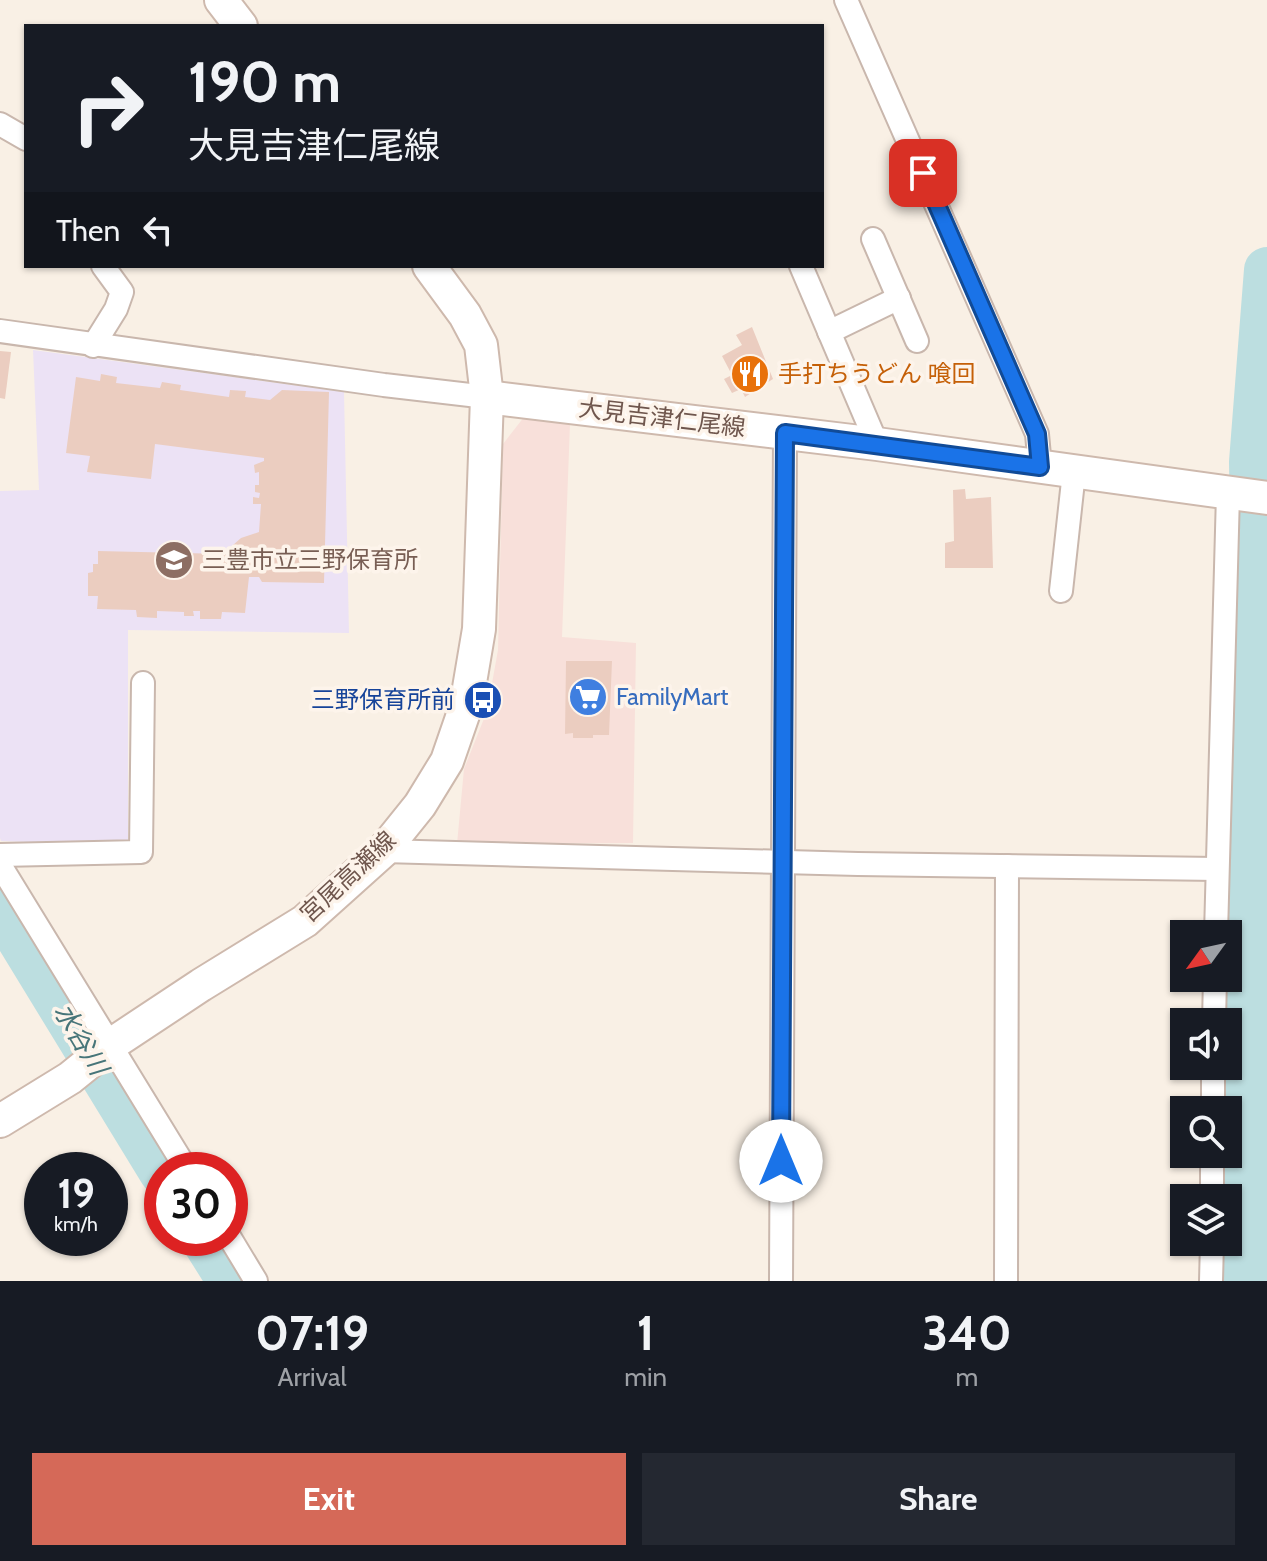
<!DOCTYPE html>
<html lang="en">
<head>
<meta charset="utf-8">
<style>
  :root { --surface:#171b24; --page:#242831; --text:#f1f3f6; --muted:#9ea1a6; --accent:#d56958 }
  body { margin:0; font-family:Cabin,"Noto Sans JP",sans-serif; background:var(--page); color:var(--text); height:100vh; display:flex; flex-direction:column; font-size:30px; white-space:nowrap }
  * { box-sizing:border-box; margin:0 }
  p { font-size:26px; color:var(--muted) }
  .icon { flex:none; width:44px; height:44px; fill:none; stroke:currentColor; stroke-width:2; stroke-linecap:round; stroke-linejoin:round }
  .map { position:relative; height:1281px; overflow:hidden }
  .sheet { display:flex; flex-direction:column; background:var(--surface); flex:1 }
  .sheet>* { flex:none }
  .banner { position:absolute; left:24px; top:24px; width:800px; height:244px; border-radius:0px; box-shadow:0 2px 6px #0004; background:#171b24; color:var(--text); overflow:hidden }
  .needle { width:52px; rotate:237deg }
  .buttons { position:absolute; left:1170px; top:920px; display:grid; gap:16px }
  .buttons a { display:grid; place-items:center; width:72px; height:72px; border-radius:0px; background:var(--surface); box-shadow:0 2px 6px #0004; font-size:40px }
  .speed { position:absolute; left:24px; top:1152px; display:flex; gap:16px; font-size:40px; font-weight:700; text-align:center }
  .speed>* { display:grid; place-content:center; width:104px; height:104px; border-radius:50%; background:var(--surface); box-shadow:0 2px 6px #0004; line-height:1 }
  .speed small { font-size:20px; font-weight:400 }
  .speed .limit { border:12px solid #d22; background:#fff; color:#111 }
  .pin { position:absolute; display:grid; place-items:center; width:68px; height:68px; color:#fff; margin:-34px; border-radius:16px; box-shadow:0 4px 12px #0006 }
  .me { position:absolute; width:88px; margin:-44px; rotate:0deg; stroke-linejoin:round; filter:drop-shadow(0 0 6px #0008) }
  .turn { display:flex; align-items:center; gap:28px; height:168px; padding:0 32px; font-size:36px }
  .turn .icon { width:104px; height:104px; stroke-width:2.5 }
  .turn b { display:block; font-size:56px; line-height:68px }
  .then { display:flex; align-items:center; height:76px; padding:0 32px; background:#0003; gap:16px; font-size:30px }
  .eta { display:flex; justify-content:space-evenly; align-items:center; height:136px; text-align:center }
  .eta b { font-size:48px; font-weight:700; line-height:56px }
  .primary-button { display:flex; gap:16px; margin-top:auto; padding:16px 32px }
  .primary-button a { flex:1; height:92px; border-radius:0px; background:var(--accent); color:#fff; font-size:32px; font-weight:700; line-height:92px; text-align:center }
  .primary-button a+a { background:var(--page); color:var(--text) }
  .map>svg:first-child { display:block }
  .commercial { fill:#f8e0da }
  .education { fill:#ece2f5 }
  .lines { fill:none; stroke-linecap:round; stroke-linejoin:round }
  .river { stroke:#bcdee0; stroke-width:46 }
  .building { fill:#ebcdc0 }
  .street-casing { stroke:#c9b7ad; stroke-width:26 }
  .secondary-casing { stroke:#ceb9ad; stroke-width:36 }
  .street { stroke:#fff; stroke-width:22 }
  .secondary { stroke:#fff; stroke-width:32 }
  .route-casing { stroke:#114b97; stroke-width:20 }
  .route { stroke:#1a73e8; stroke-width:14 }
  .labels { text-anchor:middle; stroke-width:7; stroke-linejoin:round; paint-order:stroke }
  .food-label { font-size:24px; fill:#c56008; stroke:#fdf4eb; text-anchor:start }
  .street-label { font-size:24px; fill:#6f564d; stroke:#fdf4eb }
  .education-label { font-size:24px; fill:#785e54; stroke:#fdf4eb; text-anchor:start }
  .shop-label { font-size:24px; fill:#366cbe; stroke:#fdf4eb; text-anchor:start }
  .transit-label { font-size:24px; fill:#164399; stroke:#fdf4eb; text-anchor:end }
  .water-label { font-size:26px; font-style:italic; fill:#477579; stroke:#fdf4eb }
</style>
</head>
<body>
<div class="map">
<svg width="1267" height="1281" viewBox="0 0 1267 1281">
  <rect width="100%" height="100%" fill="#f9f0e5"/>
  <polygon class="commercial" points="524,417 570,424 562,637 636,643 633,843 457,844 464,769 487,711 498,650 503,444"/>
  <polygon class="education" points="33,350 344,392 349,633 128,630 128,846 1,841 0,838 0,491 39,490"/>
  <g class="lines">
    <g class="river">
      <polyline points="0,907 162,1172"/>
      <polyline points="203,1238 230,1281"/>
      <polyline points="1246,1281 1245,1114 1255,646 1252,462 1267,270"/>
    </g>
  </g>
  <g class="building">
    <polygon points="752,327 773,379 745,397 741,389 732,393 724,379 732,375 722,356 742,345 736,335"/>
    <polygon points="0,351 11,352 5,399 0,398"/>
    <polygon points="101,374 117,377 116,383 160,388 162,382 181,385 180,390 229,397 230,390 246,391 245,397 270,400 282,390 329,392 324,583 262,582 259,577 249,577 245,613 222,612 221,619 200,619 200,611 193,611 194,616 184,616 184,612 157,611 157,618 137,617 136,610 97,609 98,596 88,596 88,573 93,572 93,564 98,564 98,551 226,554 226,558 233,545 241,538 259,532 261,504 253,504 253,497 259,498 260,493 255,492 255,485 259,485 259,472 255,473 254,465 264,461 264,458 155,444 151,479 87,472 90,456 66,453 76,377 100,381"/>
    <polygon points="965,489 966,499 991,497 993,568 945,568 945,543 954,541 953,490"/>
    <polygon points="566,661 612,661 609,735 593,735 593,738 573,738 573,733 565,734"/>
  </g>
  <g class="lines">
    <g class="street-casing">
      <g id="street">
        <polyline points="846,0 1037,434 1040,467"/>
        <polyline points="0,124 26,139"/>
        <polyline points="873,239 917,341"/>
        <polyline points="801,266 877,444"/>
        <polyline points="0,331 384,385 487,397"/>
        <polyline points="829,332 899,298"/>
        <polyline points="93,346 116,309 122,292 103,266"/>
        <polyline points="1061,591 1074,472"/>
        <polyline points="383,851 858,864 1217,869"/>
        <polyline points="0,855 141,852 143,683"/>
        <polyline points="0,865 187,1170"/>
        <polyline points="1216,934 1228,494"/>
        <polyline points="1214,1022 1215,978"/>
        <polyline points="1213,1110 1213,1066"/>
        <polyline points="1212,1198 1212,1154"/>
        <polyline points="230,1238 256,1281"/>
        <polyline points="781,1281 785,433"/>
        <polyline points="1006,1281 1007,866"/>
        <polyline points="1211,1281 1212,1242"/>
      </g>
    </g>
    <g class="secondary-casing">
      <g id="secondary">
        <polyline points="221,0 241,26"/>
        <polyline points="487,397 877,444 1267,498"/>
        <polyline points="0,1121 70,1078 112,1044 201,985 305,921 383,851 420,805 447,761 466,706 479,629 487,397 481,345 465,315 429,266"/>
      </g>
    </g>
    <use href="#street" class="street"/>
    <use href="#secondary" class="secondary"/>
  </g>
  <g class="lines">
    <g class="route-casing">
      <polyline id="route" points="781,1161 785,433 1040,467 1037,434 923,173"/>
    </g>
    <use href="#route" class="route"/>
  </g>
  <defs>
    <g id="restaurant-disc" transform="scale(2)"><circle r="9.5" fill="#e8710a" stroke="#fdf4eb"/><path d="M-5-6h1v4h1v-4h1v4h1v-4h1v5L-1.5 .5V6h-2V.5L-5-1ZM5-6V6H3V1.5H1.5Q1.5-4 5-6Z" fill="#fff"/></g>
    <g id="school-disc" transform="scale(2)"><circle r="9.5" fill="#8d6e63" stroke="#fdf4eb"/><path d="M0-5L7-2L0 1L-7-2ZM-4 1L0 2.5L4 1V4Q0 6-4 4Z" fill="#fff"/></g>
    <g id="supermarket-disc" transform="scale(2)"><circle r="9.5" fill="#3f7fe0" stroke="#fdf4eb"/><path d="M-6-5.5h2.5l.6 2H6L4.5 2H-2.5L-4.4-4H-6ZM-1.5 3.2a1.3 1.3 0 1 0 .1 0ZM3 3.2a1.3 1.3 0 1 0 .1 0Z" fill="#fff"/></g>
    <g id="bus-disc" transform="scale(2)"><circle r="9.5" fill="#1a4fb4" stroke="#fdf4eb"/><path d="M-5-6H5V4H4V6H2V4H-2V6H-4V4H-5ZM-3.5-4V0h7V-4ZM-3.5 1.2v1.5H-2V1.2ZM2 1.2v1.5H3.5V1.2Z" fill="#fff"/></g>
  </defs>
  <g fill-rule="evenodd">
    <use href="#restaurant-disc" x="750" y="374"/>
    <use href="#school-disc" x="174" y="560"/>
    <use href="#supermarket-disc" x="588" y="697"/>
    <use href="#bus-disc" x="483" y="700"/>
  </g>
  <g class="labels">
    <g class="food-label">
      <text x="778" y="382">手打ちうどん 喰回</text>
    </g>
    <g class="street-label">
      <text transform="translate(662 418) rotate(7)" y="8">大見吉津仁尾線</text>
      <text transform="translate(348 877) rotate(-43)" y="8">宮尾高瀬線</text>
    </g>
    <g class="education-label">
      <text x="202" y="568">三豊市立三野保育所</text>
    </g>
    <g class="shop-label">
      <text x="616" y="705">FamilyMart</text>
    </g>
    <g class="transit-label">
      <text x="455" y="708">三野保育所前</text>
    </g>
    <g class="water-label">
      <text transform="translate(81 1039) rotate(59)" y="9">水谷川</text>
    </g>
  </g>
</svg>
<div class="buttons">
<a><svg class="needle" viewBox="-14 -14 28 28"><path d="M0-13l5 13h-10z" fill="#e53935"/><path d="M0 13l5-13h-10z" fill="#9ea1a6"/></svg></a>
<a><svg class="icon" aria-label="sound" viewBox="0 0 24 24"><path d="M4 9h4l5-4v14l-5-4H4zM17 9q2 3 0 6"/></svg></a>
<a><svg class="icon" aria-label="search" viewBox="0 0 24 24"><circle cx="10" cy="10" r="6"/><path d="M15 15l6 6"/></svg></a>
<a><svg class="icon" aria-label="layers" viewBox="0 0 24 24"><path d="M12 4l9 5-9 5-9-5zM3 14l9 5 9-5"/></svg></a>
</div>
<div class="speed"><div>19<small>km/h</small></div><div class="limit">30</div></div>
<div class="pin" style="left:923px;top:173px;background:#d93025"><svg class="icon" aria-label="arrive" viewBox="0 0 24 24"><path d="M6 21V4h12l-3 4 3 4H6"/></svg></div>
<svg class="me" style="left:781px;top:1161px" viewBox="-20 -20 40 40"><circle r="19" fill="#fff"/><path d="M0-13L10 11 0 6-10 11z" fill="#1a73e8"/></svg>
<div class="banner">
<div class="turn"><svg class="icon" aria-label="right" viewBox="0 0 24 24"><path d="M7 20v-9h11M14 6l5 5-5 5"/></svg><div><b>190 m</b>大見吉津仁尾線</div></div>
<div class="then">Then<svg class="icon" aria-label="left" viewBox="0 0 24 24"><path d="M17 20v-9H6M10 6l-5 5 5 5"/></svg></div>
</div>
</div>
<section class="sheet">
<div class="eta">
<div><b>07:19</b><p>Arrival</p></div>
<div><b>1</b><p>min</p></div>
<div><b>340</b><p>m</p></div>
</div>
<div class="primary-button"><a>Exit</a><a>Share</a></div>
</section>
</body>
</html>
